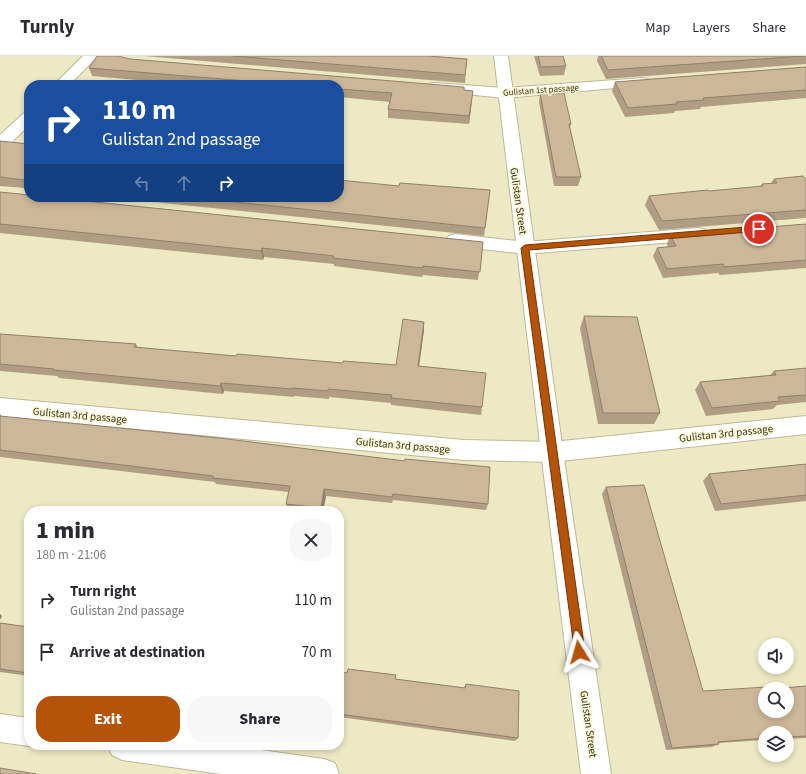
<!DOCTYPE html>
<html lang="en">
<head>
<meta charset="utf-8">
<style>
  :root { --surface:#fff; --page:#f7f7f7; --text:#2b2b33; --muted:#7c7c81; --line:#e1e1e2; --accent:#b45309 }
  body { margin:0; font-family:"Source Sans 3",sans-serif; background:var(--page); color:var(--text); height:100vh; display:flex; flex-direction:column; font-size:15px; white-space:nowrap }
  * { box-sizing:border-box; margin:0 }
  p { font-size:13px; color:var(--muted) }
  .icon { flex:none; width:22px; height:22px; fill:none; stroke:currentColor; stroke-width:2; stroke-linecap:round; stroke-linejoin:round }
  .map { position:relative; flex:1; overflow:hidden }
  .drawer { position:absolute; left:24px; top:450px; width:320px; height:244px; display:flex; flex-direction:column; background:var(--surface); border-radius:16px; box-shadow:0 2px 6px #0003 }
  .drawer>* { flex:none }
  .hud { position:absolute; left:24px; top:24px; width:320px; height:122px; border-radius:16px; box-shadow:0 2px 6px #0003; background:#1a4fa0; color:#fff; overflow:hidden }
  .buttons { position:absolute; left:758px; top:582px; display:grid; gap:8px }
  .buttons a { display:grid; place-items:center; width:36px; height:36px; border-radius:50%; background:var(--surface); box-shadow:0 2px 6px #0003; font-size:20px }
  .pin { position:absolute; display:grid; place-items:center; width:34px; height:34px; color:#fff; margin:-17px; border:2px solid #fff; border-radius:50%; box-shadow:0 1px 4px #0007 }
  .me { position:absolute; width:44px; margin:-22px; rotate:352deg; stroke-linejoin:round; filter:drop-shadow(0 0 3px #0008) }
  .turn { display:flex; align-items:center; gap:14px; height:84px; padding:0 12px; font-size:18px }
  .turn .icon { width:52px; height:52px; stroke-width:2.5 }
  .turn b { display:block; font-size:28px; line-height:34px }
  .lanes { display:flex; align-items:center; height:38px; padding:0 12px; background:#0003; justify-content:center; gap:20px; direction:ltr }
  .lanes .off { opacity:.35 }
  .round { display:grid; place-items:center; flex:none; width:42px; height:42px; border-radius:16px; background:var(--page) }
  .headline { display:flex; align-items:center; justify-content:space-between; height:68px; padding:0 12px }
  h1 { font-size:24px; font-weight:800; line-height:30px }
  .button { display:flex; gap:8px; margin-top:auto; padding:8px 12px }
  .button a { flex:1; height:46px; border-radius:16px; background:var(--accent); color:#fff; font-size:16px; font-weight:800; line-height:46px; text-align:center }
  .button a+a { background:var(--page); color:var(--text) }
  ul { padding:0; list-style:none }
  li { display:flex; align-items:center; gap:12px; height:52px; padding:0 12px }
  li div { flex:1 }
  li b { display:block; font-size:15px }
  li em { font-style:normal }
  header { display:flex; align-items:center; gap:24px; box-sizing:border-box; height:56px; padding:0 20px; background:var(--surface); border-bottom:1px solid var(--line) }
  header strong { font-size:19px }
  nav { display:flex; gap:22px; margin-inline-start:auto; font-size:14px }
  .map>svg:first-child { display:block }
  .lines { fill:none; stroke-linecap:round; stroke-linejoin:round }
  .minor-casing { stroke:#bdb997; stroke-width:2 }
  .secondary-casing { stroke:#bdb997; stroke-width:2 }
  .minor { fill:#fff; fill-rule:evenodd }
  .secondary { fill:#fff; fill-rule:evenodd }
  .wall { fill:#b09d84 }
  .shaded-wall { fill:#90806c }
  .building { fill:#cdb79a; stroke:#90806c; fill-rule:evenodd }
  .route { fill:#b45309; stroke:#753606 }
  .labels { text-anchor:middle; stroke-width:3; stroke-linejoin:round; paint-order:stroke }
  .far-street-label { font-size:9px; fill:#363527; stroke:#fbf6d2 }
  .street-label { font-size:11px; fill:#363527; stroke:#fbf6d2 }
</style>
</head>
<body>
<header>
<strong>Turnly</strong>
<nav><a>Map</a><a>Layers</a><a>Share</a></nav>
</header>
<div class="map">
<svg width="806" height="718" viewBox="0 0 806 718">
  <rect width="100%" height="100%" fill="#ede9c5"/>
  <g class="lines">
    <g class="minor-casing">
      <g id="minor">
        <polygon points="83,0 98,0 69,29 54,29"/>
        <polygon points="643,22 648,23 650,26 648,29 505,42 434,35 429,34 427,31 429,28 434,27 505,32"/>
        <polygon points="29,55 29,69 6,92 0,93 0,79 24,57"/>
        <polygon points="699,172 705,174 708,178 705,182 699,184 525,198 455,190 449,188 446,184 449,180 455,178 525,186"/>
        <polygon points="0,342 464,384 552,386 806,360 806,378 552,406 464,404 0,360"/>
        <polygon points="0,658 29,662 29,689 32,689 29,690 0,686"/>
        <polygon points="107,689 225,689 324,703 335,707 339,718 221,718 122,704 112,699"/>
      </g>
    </g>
    <g class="secondary-casing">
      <polygon id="secondary" points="494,0 508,0 563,396 611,718 581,718 541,396"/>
    </g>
    <use href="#minor" class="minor"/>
    <use href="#secondary" class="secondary"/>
  </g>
  <g class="wall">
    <polygon points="144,0 428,0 467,3 465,27"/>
    <polygon points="534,0 563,0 566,10 564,19 540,20"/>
    <polygon points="598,0 806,0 806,8 606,23 597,5"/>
    <polygon points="130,3 464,34 472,44 469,68 388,62 388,53 390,46 339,41 339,29 193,29 92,20 89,12"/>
    <polygon points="806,11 806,42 701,51 700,53 675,55 674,57 625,61 612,35 615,26"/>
    <polygon points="540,37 571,68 570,72 581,121 578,130 554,130 539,46"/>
    <polygon points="0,85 29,88 29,137 26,132 0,130"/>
    <polygon points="774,123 806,124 806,162 659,174 645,149 649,140 760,131 762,128 771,127"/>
    <polygon points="399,130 490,134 484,180 105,141 339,141"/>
    <polygon points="0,136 483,186 478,224 423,219 422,221 334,210 334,208 264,201 263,204 0,177"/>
    <polygon points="806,168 806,212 720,219 718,217 663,222 653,200 657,192 668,191 667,188 670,179"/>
    <polygon points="584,260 660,357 654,368 598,368 580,272"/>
    <polygon points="424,266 424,274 419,310 482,351 481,359 391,349 391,347 329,341 329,343 294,340 294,341 224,335 223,338 59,322 57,320 0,315 0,278 136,288 138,292 236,300 343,307 396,309"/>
    <polygon points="806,312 806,346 777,349 773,353 706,360 695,334 700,326 770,319 774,315"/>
    <polygon points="0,358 2,360 488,448 486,454 393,444 392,447 326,440 323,455 288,455 286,448 289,436 216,428 215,426 0,401"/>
    <polygon points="806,408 806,445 715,455 703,425 709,418"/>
    <polygon points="606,431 703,635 783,632 806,630 806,682 787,683 787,677 765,677 765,684 719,687 719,688 712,691 666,694 602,438"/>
    <polygon points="0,567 29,571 29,620 0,616"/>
    <polygon points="339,616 464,632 466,628 518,682 515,685 339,661"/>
  </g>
  <g class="shaded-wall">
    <polygon points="473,35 472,44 469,68 469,60"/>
    <polygon points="262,192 264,201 263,204 261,195"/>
    <polygon points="424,266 424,274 418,317 418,310"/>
    <polygon points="221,327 224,335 223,338 220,330"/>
    <polygon points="324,433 326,440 323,455 321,455 321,452"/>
    <polygon points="0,558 2,560 0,564"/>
  </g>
  <g class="building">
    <polygon points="97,0 118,0 130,3 464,31 464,34 473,35 469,60 388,53 392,37 339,33 339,29 295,29 89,12"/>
    <polygon points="233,0 428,0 467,3 465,19"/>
    <polygon points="538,0 563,0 566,10 541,11"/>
    <polygon points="601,0 804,0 608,14"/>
    <polygon points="806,11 806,34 703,42 704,44 676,46 677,48 628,52 615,26"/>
    <polygon points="540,37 564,37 571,68 569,68 581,121 556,121"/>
    <polygon points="0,85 29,88 29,131 25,131 24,124 0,121"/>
    <polygon points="803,120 806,124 806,154 662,165 649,140 708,134 709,135 763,130 762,128 777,127 774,123"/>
    <polygon points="339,124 399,130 400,127 490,134 485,172 187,141 339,141"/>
    <polygon points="0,136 29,139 29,141 46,141 483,186 480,216 423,210 423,212 333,202 334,200 262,192 261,195 0,168"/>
    <polygon points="806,168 806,204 724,211 723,208 667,213 657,192 676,190 670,179"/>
    <polygon points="584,260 637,261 660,357 603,357"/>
    <polygon points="403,263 424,266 418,310 486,317 482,351 391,342 392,339 328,333 328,335 292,332 292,333 221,327 220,330 53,314 54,313 0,308 0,278 136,288 134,291 236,300 237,298 343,307 343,305 396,309"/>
    <polygon points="806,312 806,339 778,341 780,345 712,352 700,326 776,319 774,315"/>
    <polygon points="0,360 219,382 405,405 405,403 490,411 488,448 393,438 392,441 324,433 321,452 286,448 290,430 213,422 213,420 0,394"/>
    <polygon points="806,408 806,439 721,448 709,418"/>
    <path d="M644,429l59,206 79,-5 1,2 23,-2v50l-19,1v-4h-22v5l-47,4 1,2 -47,4 -66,-261zM765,633h22v22h-22z"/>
    <polygon points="0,567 29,571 29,617 0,613"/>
    <polygon points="348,613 396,619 395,623 465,632 466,628 519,635 518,682 339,658 339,616 347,617"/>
    <polygon points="0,712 36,718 0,718"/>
  </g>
  <polygon class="route" points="759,170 763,173 762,175 529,194 585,596 583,599 579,601 575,599 521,192 525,189"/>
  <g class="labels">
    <g class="far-street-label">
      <text transform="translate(541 34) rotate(-4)" y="3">Gulistan 1st passage</text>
    </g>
    <g class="street-label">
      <text transform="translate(519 145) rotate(82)" y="4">Gulistan Street</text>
      <text transform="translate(80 359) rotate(5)" y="4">Gulistan 3rd passage</text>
      <text transform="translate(726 377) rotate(-6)" y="4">Gulistan 3rd passage</text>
      <text transform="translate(403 389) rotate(5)" y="4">Gulistan 3rd passage</text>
      <text transform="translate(589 668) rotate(82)" y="4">Gulistan Street</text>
    </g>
  </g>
</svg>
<div class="buttons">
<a><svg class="icon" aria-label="sound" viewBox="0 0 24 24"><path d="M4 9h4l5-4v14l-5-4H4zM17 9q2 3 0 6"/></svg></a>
<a><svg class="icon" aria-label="search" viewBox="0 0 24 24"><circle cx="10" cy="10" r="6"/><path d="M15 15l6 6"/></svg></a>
<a><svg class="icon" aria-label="layers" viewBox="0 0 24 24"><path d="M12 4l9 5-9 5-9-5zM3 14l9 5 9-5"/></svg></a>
</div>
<div class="pin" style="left:759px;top:173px;background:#d93025"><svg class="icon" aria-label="arrive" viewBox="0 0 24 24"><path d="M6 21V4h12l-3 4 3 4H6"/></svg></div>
<svg class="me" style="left:579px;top:596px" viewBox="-20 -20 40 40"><path d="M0-17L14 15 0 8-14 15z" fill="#b45309" stroke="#fff" stroke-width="4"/></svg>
<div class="hud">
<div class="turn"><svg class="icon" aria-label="right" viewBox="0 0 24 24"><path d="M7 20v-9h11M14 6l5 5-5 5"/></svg><div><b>110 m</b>Gulistan 2nd passage</div></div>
<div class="lanes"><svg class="icon off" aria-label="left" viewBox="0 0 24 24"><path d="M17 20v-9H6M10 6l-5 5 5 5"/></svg><svg class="icon off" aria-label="ahead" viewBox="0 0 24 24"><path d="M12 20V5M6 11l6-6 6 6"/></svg><svg class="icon" aria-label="right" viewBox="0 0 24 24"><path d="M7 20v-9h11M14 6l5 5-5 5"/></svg></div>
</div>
<section class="drawer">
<div class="headline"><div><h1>1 min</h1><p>180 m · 21:06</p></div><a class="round"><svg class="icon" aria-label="close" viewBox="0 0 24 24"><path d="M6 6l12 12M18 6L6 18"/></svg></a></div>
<ul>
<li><svg class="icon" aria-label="right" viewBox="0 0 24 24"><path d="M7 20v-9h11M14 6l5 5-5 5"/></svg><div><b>Turn right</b><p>Gulistan 2nd passage</p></div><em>110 m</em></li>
<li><svg class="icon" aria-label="arrive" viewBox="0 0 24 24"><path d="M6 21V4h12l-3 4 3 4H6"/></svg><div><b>Arrive at destination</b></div><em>70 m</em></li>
</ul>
<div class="button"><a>Exit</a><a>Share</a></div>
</section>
</div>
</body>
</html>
